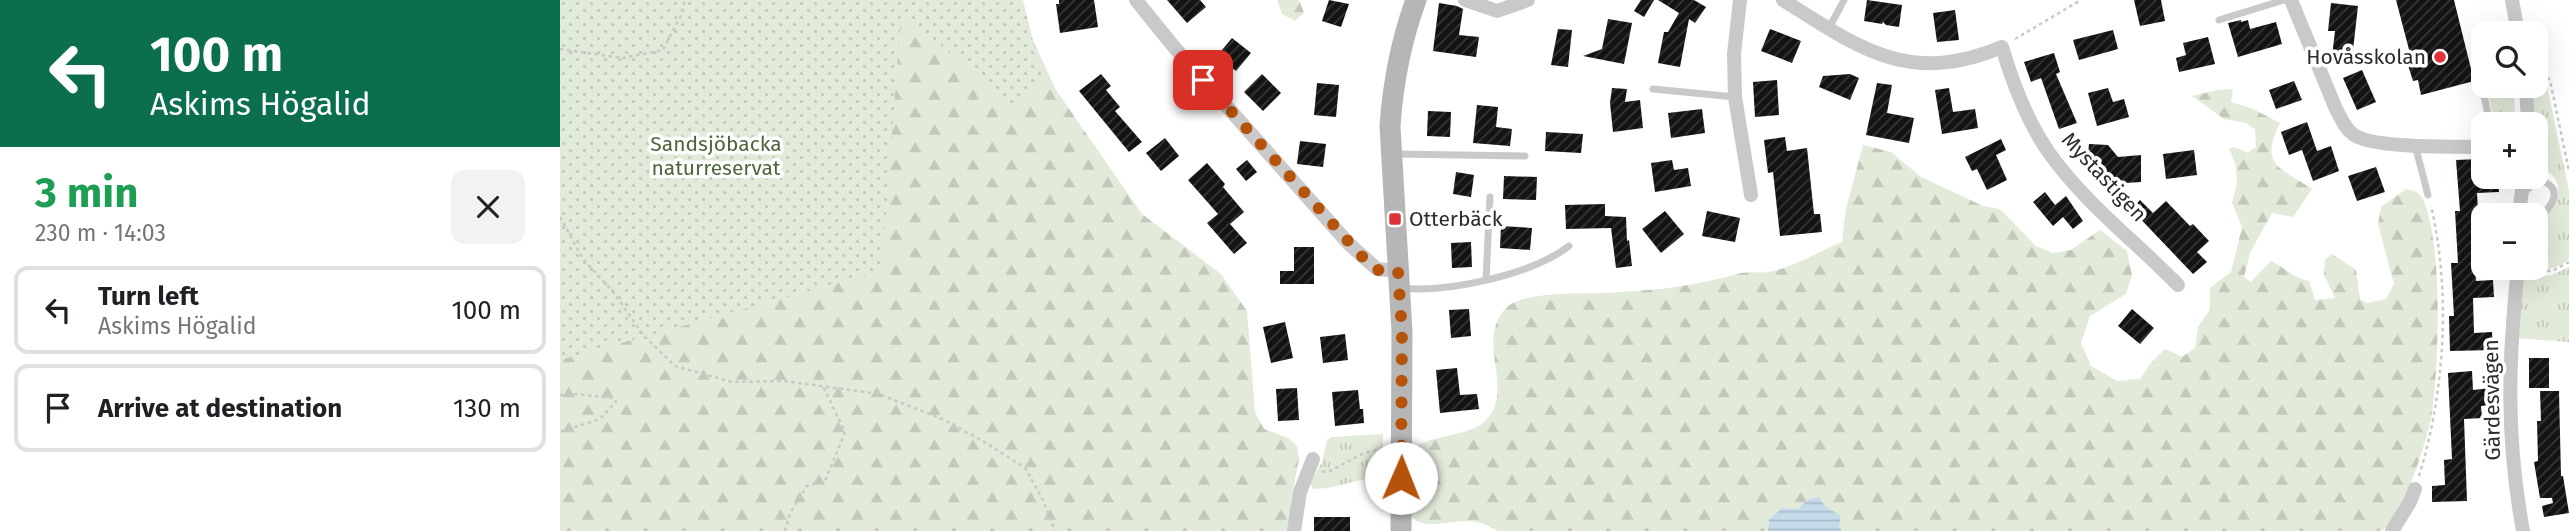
<!DOCTYPE html>
<html lang="en">
<head>
<meta charset="utf-8">
<style>
  :root { --surface:#fff; --page:#f2f2f2; --text:#202124; --muted:#757577; --line:#e0e0e0 }
  body { margin:0; font-family:"Fira Sans",sans-serif; background:var(--page); color:var(--text); height:100vh; display:flex; flex-direction:column; font-size:26px; white-space:nowrap }
  * { box-sizing:border-box; margin:0 }
  p { font-size:23px; color:var(--muted) }
  .icon { flex:none; width:38px; height:38px; fill:none; stroke:currentColor; stroke-width:2; stroke-linecap:round; stroke-linejoin:round }
  .map { position:relative; flex:1; overflow:hidden }
  .drawer { display:flex; flex-direction:column; background:var(--surface); width:560px }
  .drawer>* { flex:none }
  .guide { background:#0b6e4f; color:#fff; overflow:hidden }
  .tools { position:absolute; left:1911px; top:21px; display:grid; gap:14px }
  .tools a { display:grid; place-items:center; width:77px; height:77px; border-radius:14px; background:var(--surface); box-shadow:0 7px 28px #0002; font-size:35px }
  .pin { position:absolute; display:grid; place-items:center; width:60px; height:60px; color:#fff; margin:-30px; border-radius:14px; box-shadow:0 4px 10px #0006 }
  .me { position:absolute; width:77px; margin:-38px; rotate:1deg; stroke-linejoin:round; filter:drop-shadow(0 0 5px #0008) }
  .turn { display:flex; align-items:center; gap:24px; height:147px; padding:0 35px; font-size:32px }
  .turn .icon { width:91px; height:91px; stroke-width:2.5 }
  .turn b { display:block; font-size:49px; line-height:60px }
  .round { display:grid; place-items:center; flex:none; width:74px; height:74px; border-radius:14px; background:var(--page) }
  .overview { display:flex; align-items:center; justify-content:space-between; height:119px; padding:0 35px }
  h1 { font-size:42px; font-weight:700; line-height:52px; color:#1e9e55 }
  ul { padding:0; list-style:none }
  li { display:flex; align-items:center; gap:21px; height:88px; margin:0 14px 10px; padding:0 21px; border:4px solid var(--line); border-radius:14px }
  li div { flex:1 }
  li b { display:block; font-size:26px }
  li em { font-style:normal }
  main { display:flex; flex:1; min-height:0 }
  .map>svg:first-child { display:block }
  .grass { fill:url(#grass-tufts) }
  .forest { fill:url(#forest-firs) }
  .park { fill:url(#park-dots) }
  .water { fill:url(#water-rules) }
  .building { fill:url(#building-hatch) }
  .lines { fill:none; stroke-linecap:round; stroke-linejoin:round }
  .path { stroke:#c9c9c9; stroke-width:2.5; stroke-dasharray:3.5 3.5; stroke-linecap:butt }
  .lane { stroke:#c9c9c9; stroke-width:7 }
  .street { stroke:#c9c9c9; stroke-width:14 }
  .secondary { stroke:#b6b6b6; stroke-width:21 }
  .route { stroke:#b45309; stroke-width:12; stroke-dasharray:0 21.6 }
  .poi-dot { fill:#e0313a; stroke:#fff; stroke-width:2.5 }
  .labels { text-anchor:middle; stroke-width:7; stroke-linejoin:round; paint-order:stroke }
  .poi-label { font-size:21px; fill:#2c2c2c; stroke:#fff; text-anchor:end }
  .park-label { font-size:21px; fill:#4e663b; stroke:#fff }
  .street-label { font-size:21px; fill:#2c2c2c; stroke:#fff }
</style>
</head>
<body>
<main>
<section class="drawer">
<div class="guide">
<div class="turn"><svg class="icon" aria-label="left" viewBox="0 0 24 24"><path d="M17 20v-9H6M10 6l-5 5 5 5"/></svg><div><b>100 m</b>Askims Högalid</div></div>
</div>
<div class="overview"><div><h1>3 min</h1><p>230 m · 14:03</p></div><a class="round"><svg class="icon" aria-label="close" viewBox="0 0 24 24"><path d="M6 6l12 12M18 6L6 18"/></svg></a></div>
<ul>
<li><svg class="icon" aria-label="left" viewBox="0 0 24 24"><path d="M17 20v-9H6M10 6l-5 5 5 5"/></svg><div><b>Turn left</b><p>Askims Högalid</p></div><em>100 m</em></li>
<li><svg class="icon" aria-label="arrive" viewBox="0 0 24 24"><path d="M6 21V4h12l-3 4 3 4H6"/></svg><div><b>Arrive at destination</b></div><em>130 m</em></li>
</ul>
</section>
<div class="map">
<svg width="2009" height="531" viewBox="0 0 2009 531">
  <defs>
    <pattern id="grass-tufts" width="24" height="20" patternUnits="userSpaceOnUse" patternTransform="scale(1.75)"><rect width="24" height="20" fill="#e2eada"/><path d="M3 7l-1-3M5 7V3M7 7l1-3M15 17l-1-3M17 17v-4M19 17l1-3" fill="none" stroke="#c2c9bb"/></pattern>
    <pattern id="forest-firs" width="22" height="20" patternUnits="userSpaceOnUse" patternTransform="scale(1.75)"><rect width="22" height="20" fill="#e2eada"/><path d="M5 1l3.5 6h-7zM16 11l3.5 6h-7z" fill="#c2c9bb"/></pattern>
    <pattern id="park-dots" width="8" height="8" patternUnits="userSpaceOnUse" patternTransform="scale(1.75)"><rect width="8" height="8" fill="#e2eada"/><path d="M2 2h.1M6 6h.1" fill="none" stroke="#c2c9bb" stroke-width="1.8" stroke-linecap="round"/></pattern>
    <pattern id="water-rules" width="6" height="5" patternUnits="userSpaceOnUse" patternTransform="scale(1.75)"><rect width="6" height="5" fill="#c6dbea"/><path d="M0 2.5h6" fill="none" stroke="#aabcc9"/></pattern>
    <pattern id="building-hatch" width="6" height="6" patternUnits="userSpaceOnUse" patternTransform="scale(1.75)"><rect width="6" height="6" fill="#131313"/><path d="M-1 1l2-2M0 6l6-6M5 7l2-2" fill="none" stroke="#363636"/></pattern>
  </defs>
  <rect width="100%" height="100%" fill="#fff"/>
  <g class="grass">
    <path d="M1977,73l9,8 23,110v68c-10,10 -33,14 -46,9h13c0,-12 -3,-28 0,-39 4,-15 33,-32 18,-52 -5,-6 -11,-8 -18,-8v-45l-4,-38h4z"/>
    <polygon points="1926,86 1954,86 1955,124 1935,124"/>
    <polygon points="2009,267 2009,342 1957,338 1963,280 1992,275"/>
    <polygon points="823,434 822,475 768,488 753,489 750,483 762,462 767,440 771,437"/>
  </g>
  <g class="forest">
    <polygon points="0,0 454,0 496,90 582,214 661,274 687,311 695,412 704,429 728,438 737,446 739,459 732,495 729,531 0,531"/>
    <polygon points="717,0 739,0 744,13 735,21 722,14"/>
    <path d="M1673,89l-2,13 22,7 27,14c-22,44 2,45 32,66l-19,28 -21,-4 -22,40 -6,24 7,5 20,-21c14,7 23,17 38,20l6,19 20,-2 -11,-23 1,-15 7,-6 24,16 4,29 7,4 19,-4 8,-15 -16,-60 3,-17 25,-18c7,1 13,3 17,10 20,44 16,166 9,214 -4,25 -23,81 -36,102 -3,6 -9,11 -14,16h-540l-3,-4 2,-11 -16,-10 -18,-6 -9,9 -16,-1 -13,11 -1,12h-270c-9,-6 -21,-10 -32,-10 -20,0 -45,10 -57,-7 0,-18 -3,-41 1,-58 5,-23 61,-16 78,-38 26,-32 -13,-77 18,-110 17,-17 75,-14 99,-15 46,-2 92,-7 136,-20 11,-2 22,1 32,-2 20,-4 49,-21 69,-29l4,-33 17,-64 28,7 30,25 62,29 17,3 36,37 17,7 18,-3 29,-20 27,21 5,24 -6,19 -36,22 -9,27 10,23 26,15 23,-2 10,-15 15,-15 17,8 13,-9 3,-21 12,-18v-21l21,-16 11,-45 -10,-24 5,-20 -1,-18 -7,-16 5,-2 14,6 8,-6 -1,-18 -9,-6 -22,-4 -32,-23 25,-6z"/>
  </g>
  <polygon class="park" points="0,0 463,0 482,78 452,104 341,13 322,271 0,360"/>
  <polygon class="water" points="1259,497 1265,506 1281,516 1279,527 1282,531 1208,531 1209,519 1222,508 1238,509 1247,500"/>
  <g class="building">
    <polygon points="499,0 534,0 538,27 500,33 496,4 499,4"/>
    <polygon points="607,0 640,0 646,7 627,23"/>
    <polygon points="769,0 789,4 781,27 762,21"/>
    <polygon points="1081,0 1094,0 1084,17 1074,11"/>
    <polygon points="1098,0 1134,0 1146,7 1135,23 1129,19 1120,67 1098,63 1104,32 1108,32 1119,13"/>
    <polygon points="1307,0 1342,5 1339,27 1326,25 1323,22 1322,24 1304,21"/>
    <polygon points="1574,0 1601,0 1605,21 1580,26"/>
    <polygon points="1836,0 1894,0 1914,81 1861,95 1858,80 1853,81 1847,62 1852,61"/>
    <polygon points="879,3 897,6 903,9 899,35 919,37 916,57 873,51"/>
    <polygon points="1771,3 1798,6 1793,50 1797,58 1772,56 1775,31 1768,31"/>
    <polygon points="1395,10 1399,40 1377,42 1373,13"/>
    <polygon points="1048,19 1072,23 1064,64 1023,56 1042,49"/>
    <polygon points="1681,20 1681,22 1688,20 1690,29 1716,22 1722,44 1678,57 1668,23"/>
    <polygon points="998,29 1012,30 1008,67 991,65"/>
    <polygon points="1210,29 1241,41 1232,63 1201,51"/>
    <polygon points="1553,30 1558,49 1519,60 1513,40"/>
    <polygon points="1648,37 1655,64 1619,72 1616,58 1626,55 1623,43"/>
    <polygon points="672,38 691,53 676,71 657,56"/>
    <polygon points="1494,53 1500,72 1496,74 1517,123 1499,129 1481,78 1471,82 1464,62"/>
    <polygon points="1802,70 1816,102 1797,110 1783,78"/>
    <polygon points="541,74 551,86 546,90 560,107 555,111 582,142 569,152 519,91"/>
    <polygon points="702,74 721,93 703,111 684,92"/>
    <polygon points="1290,74 1299,78 1290,100 1259,87 1263,76"/>
    <polygon points="1217,80 1219,115 1195,117 1193,82"/>
    <polygon points="1734,81 1742,100 1716,109 1709,90"/>
    <polygon points="757,83 779,85 776,117 754,115"/>
    <polygon points="1317,83 1332,85 1327,113 1354,118 1349,143 1306,135"/>
    <polygon points="1052,88 1067,89 1065,102 1080,100 1083,128 1053,132 1050,103"/>
    <polygon points="1389,88 1393,112 1415,109 1418,128 1382,134 1375,90"/>
    <polygon points="1548,88 1553,102 1564,99 1569,117 1537,126 1528,93"/>
    <polygon points="917,105 938,107 936,127 952,129 950,146 913,143"/>
    <polygon points="1142,109 1145,133 1111,138 1108,113"/>
    <polygon points="868,111 891,112 890,137 867,136"/>
    <polygon points="1747,122 1757,151 1771,146 1779,171 1753,181 1742,150 1729,155 1721,132"/>
    <polygon points="986,132 1023,134 1021,153 985,151"/>
    <polygon points="1225,137 1227,151 1247,148 1254,214 1260,214 1262,232 1220,236 1213,172 1208,173 1204,140"/>
    <polygon points="605,138 619,156 601,171 586,153"/>
    <polygon points="1441,139 1446,150 1436,155 1447,180 1427,190 1417,169 1412,171 1405,157"/>
    <polygon points="740,141 766,144 763,167 737,164"/>
    <polygon points="1529,144 1548,145 1558,157 1581,155 1581,182 1550,184 1527,163"/>
    <polygon points="1634,150 1637,175 1606,179 1603,154"/>
    <polygon points="1919,159 1921,176 1938,177 1939,192 1917,193 1919,228 1923,228 1923,245 1914,246 1916,281 1933,280 1934,297 1913,298 1914,333 1932,332 1933,350 1890,351 1889,316 1894,316 1891,263 1898,263 1895,211 1900,211 1896,160"/>
    <polygon points="687,160 697,172 686,181 676,169"/>
    <polygon points="1112,160 1114,170 1128,168 1131,186 1095,192 1091,163"/>
    <polygon points="647,163 665,184 663,187 684,212 670,224 687,243 674,254 647,223 658,214 628,180"/>
    <polygon points="1816,167 1825,192 1797,201 1788,176"/>
    <polygon points="896,172 914,175 911,197 893,194"/>
    <polygon points="944,176 977,177 976,200 943,199"/>
    <polygon points="1485,192 1495,205 1506,196 1523,221 1513,229 1503,217 1493,226 1473,202"/>
    <polygon points="1580,200 1593,213 1606,201 1630,226 1633,224 1649,241 1637,252 1647,262 1633,274 1571,209"/>
    <polygon points="1045,204 1045,216 1066,217 1067,241 1069,240 1072,266 1056,268 1051,228 1006,229 1005,205"/>
    <polygon points="1105,211 1124,234 1101,253 1082,229"/>
    <polygon points="1147,211 1180,218 1175,242 1142,236"/>
    <polygon points="941,226 972,228 970,250 940,248"/>
    <polygon points="911,242 912,267 892,268 891,243"/>
    <polygon points="734,247 754,247 754,284 720,284 720,271 734,271"/>
    <polygon points="909,309 911,336 891,338 889,310"/>
    <polygon points="1572,309 1594,328 1580,344 1558,326"/>
    <polygon points="725,322 733,358 711,363 703,327"/>
    <polygon points="785,334 788,360 763,363 760,337"/>
    <rect x="1969" y="358" width="20" height="30"/>
    <polygon points="897,368 900,395 917,394 919,409 880,413 876,370"/>
    <polygon points="1912,371 1913,390 1931,388 1932,405 1921,406 1922,418 1904,419 1907,501 1872,502 1872,486 1885,485 1884,460 1892,459 1888,373"/>
    <polygon points="737,388 739,420 718,421 716,389"/>
    <polygon points="798,390 800,409 803,409 804,423 775,426 772,392"/>
    <polygon points="1980,391 1999,391 2001,476 2003,476 2009,513 1984,517 1982,506 1993,503 1992,498 1980,498 1974,462 1978,461 1977,421 1981,421"/>
    <rect x="754" y="517" width="36" height="14"/>
  </g>
  <g class="lines">
    <g class="path">
      <polyline points="1455,39 1521,0"/>
      <polyline points="0,49 63,58 103,50 121,15 125,0"/>
      <polyline points="1976,71 1983,72 1990,80 2009,171"/>
      <polyline points="0,217 23,259 54,293 84,336 115,366 172,382 224,381 319,394 382,419 423,441 465,468 482,498 495,531"/>
      <polyline points="1973,273 1994,270 2009,262"/>
      <polyline points="0,395 16,394 53,398 56,402 40,419 0,432"/>
      <polyline points="762,472 770,471 804,453 823,448"/>
      <path d="M1859,476c26,-84 32,-185 12,-270"/>
      <polyline points="225,531 230,513 247,486 265,481 285,432 263,386"/>
    </g>
    <g class="lane">
      <polyline points="1659,20 1724,0"/>
      <polyline points="1269,28 1284,0"/>
      <polyline points="1093,89 1175,97"/>
      <polyline points="1923,91 1930,124"/>
      <polyline points="1855,145 1868,195"/>
      <polyline points="833,154 965,156"/>
      <path d="M1967,177v8l18,-3c21,11 1,29 -9,41"/>
      <polyline points="926,279 930,197"/>
      <path d="M843,288c45,5 130,-14 166,-42"/>
    </g>
    <g class="street">
      <polyline points="576,0 614,47 789,244 817,269 837,271"/>
      <polyline points="905,0 937,11 968,0"/>
      <polyline points="1180,0 1174,54 1175,97 1191,195"/>
      <path d="M1223,0c76,48 126,86 219,47 11,37 25,75 48,107 35,49 86,88 128,131"/>
      <path d="M1731,0l45,109c5,9 9,20 18,26 22,14 101,11 129,12"/>
      <polyline points="1952,0 1958,33"/>
      <polyline points="1966,86 1968,124"/>
      <polyline points="1959,215 1962,190 1967,185"/>
      <path d="M1958,268c-10,93 -12,170 5,263"/>
      <polyline points="734,531 740,492 753,459"/>
      <polyline points="1832,531 1850,502 1855,489"/>
    </g>
    <path class="secondary" d="M841,531l1,-199 -12,-206c3,-43 11,-85 26,-126"/>
  </g>
  <g class="lines">
    <polyline class="route" points="643,80 807,262 817,270 838,271 842,332 841,478"/>
  </g>
  <g class="poi-dot">
    <circle cx="1880" cy="57" r="7"/>
    <rect x="828" y="212" width="14" height="14" rx="3.5"/>
  </g>
  <g class="labels">
    <g class="poi-label">
      <text x="1866" y="64">Hovåsskolan</text>
      <text x="849" y="226" text-anchor="start">Otterbäck</text>
    </g>
    <g class="park-label">
      <text x="156" y="151">Sandsjöbacka<tspan x="156" dy="24">naturreservat</tspan></text>
    </g>
    <g class="street-label">
      <text transform="translate(1544 177) rotate(47)" y="7">Mystastigen</text>
      <text transform="translate(1932 400) rotate(-91)" y="7">Gärdesvägen</text>
    </g>
  </g>
</svg>
<div class="tools">
<a><svg class="icon" aria-label="search" viewBox="0 0 24 24"><circle cx="10" cy="10" r="6"/><path d="M15 15l6 6"/></svg></a>
<a>+</a>
<a>−</a>
</div>
<div class="pin" style="left:643px;top:80px;background:#d93025"><svg class="icon" aria-label="arrive" viewBox="0 0 24 24"><path d="M6 21V4h12l-3 4 3 4H6"/></svg></div>
<svg class="me" style="left:841px;top:478px" viewBox="-20 -20 40 40"><circle r="19" fill="#fff"/><path d="M0-13L10 11 0 6-10 11z" fill="#b45309"/></svg>
</div>
</main>
</body>
</html>
